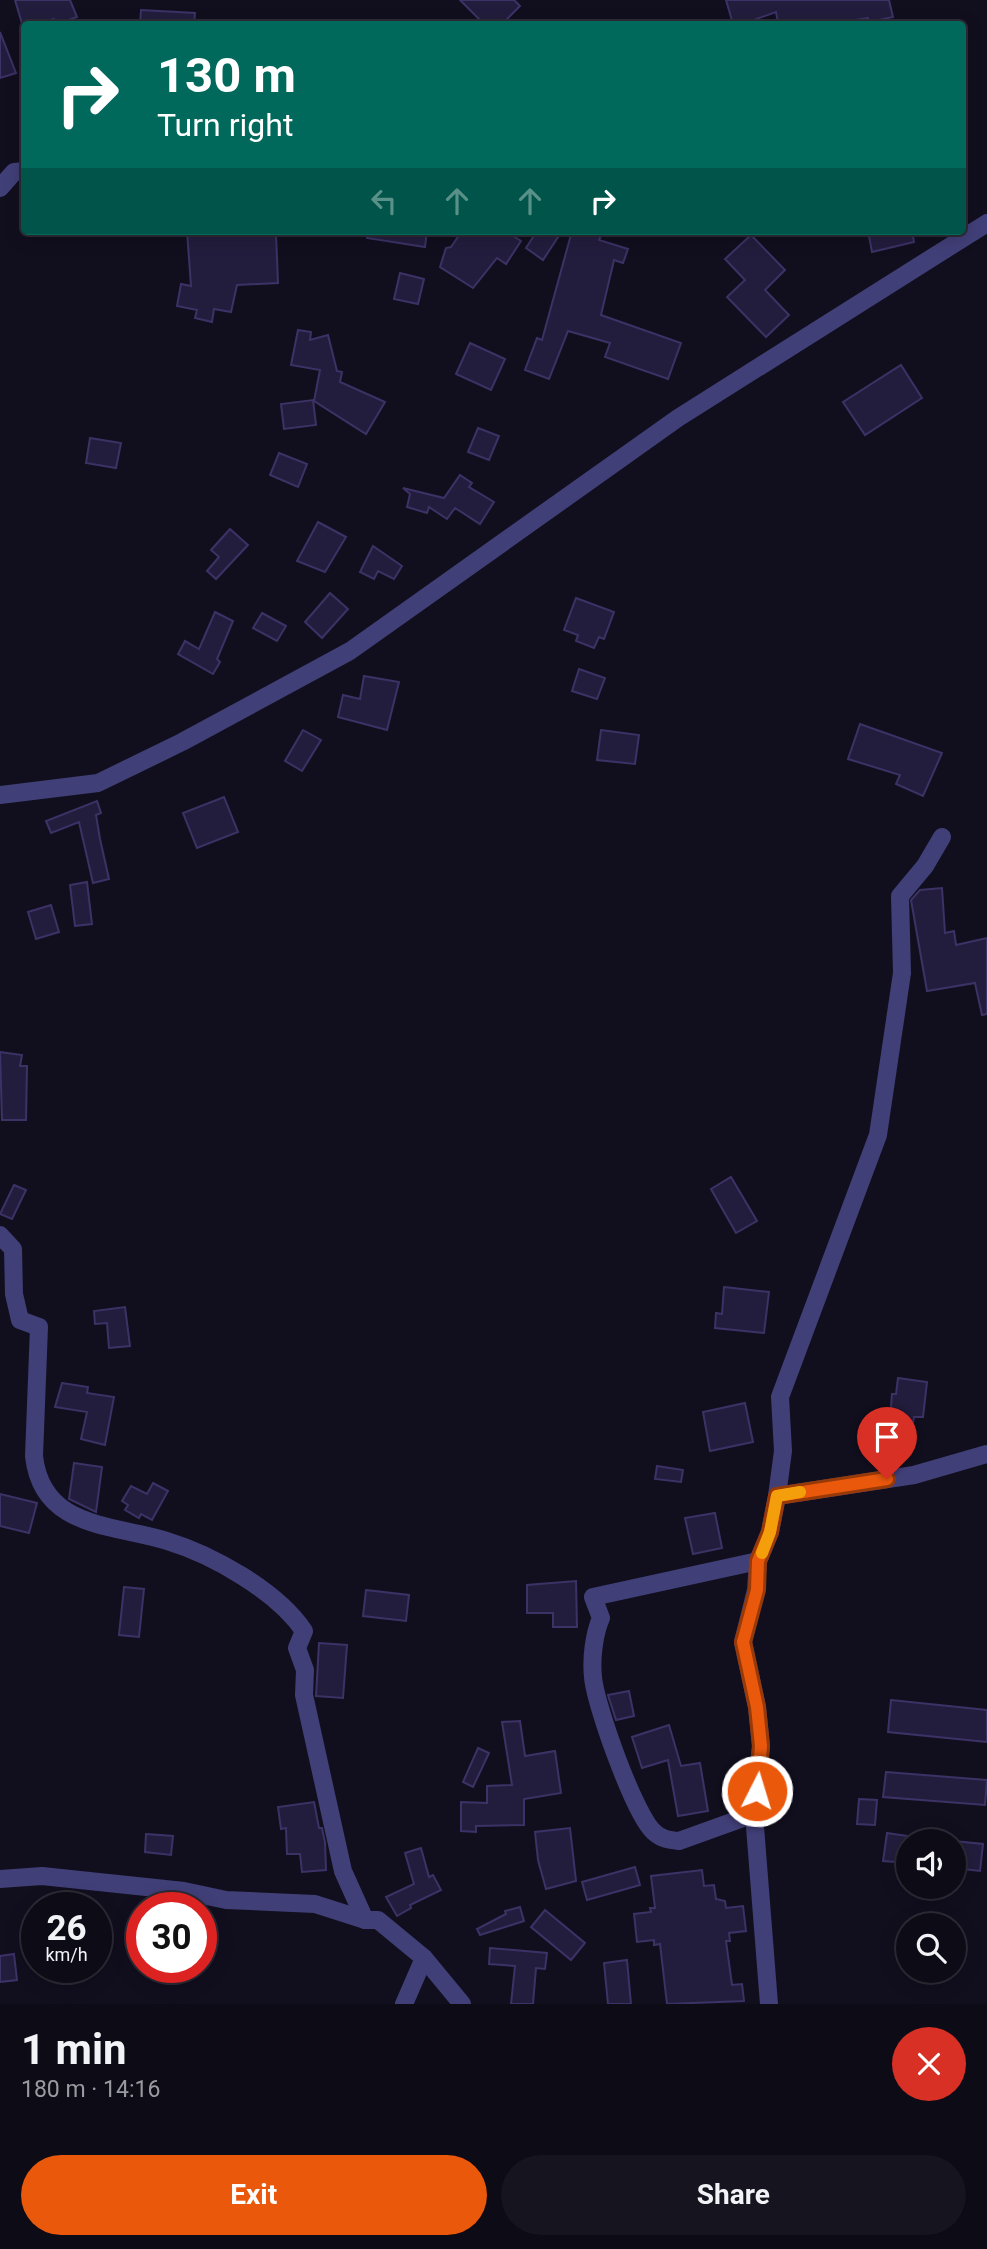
<!DOCTYPE html>
<html lang="en">
<head>
<meta charset="utf-8">
<style>
  :root { --surface:#0d0b16; --page:#16141f; --text:#f1f3f6; --muted:#9a9ba1; --line:#2d2b35; --accent:#ea580c }
  body { margin:0; font-family:Roboto,sans-serif; background:var(--page); color:var(--text); height:100vh; display:flex; flex-direction:column; font-size:26px; white-space:nowrap }
  * { box-sizing:border-box; margin:0 }
  p { font-size:23px; color:var(--muted) }
  .icon { flex:none; width:38px; height:38px; fill:none; stroke:currentColor; stroke-width:2; stroke-linecap:round; stroke-linejoin:round }
  .map { position:relative; height:2004px; overflow:hidden }
  .panel { display:flex; flex-direction:column; background:var(--surface); flex:1 }
  .panel>* { flex:none }
  .top-card { position:absolute; left:21px; top:21px; width:945px; height:214px; border-radius:7px; box-shadow:0 4px 18px #0003,0 0 0 2px var(--line); background:#00695c; color:#fff; overflow:hidden }
  .tools { position:absolute; left:896px; top:1829px; display:grid; gap:14px }
  .tools a { display:grid; place-items:center; width:70px; height:70px; border-radius:50%; background:var(--surface); box-shadow:0 4px 18px #0003,0 0 0 2px var(--line); font-size:35px }
  .speed { position:absolute; left:21px; top:1892px; display:flex; gap:14px; font-size:35px; font-weight:700; text-align:center }
  .speed>* { display:grid; place-content:center; width:91px; height:91px; border-radius:50%; background:var(--surface); box-shadow:0 4px 18px #0003,0 0 0 2px var(--line); line-height:1 }
  .speed small { font-size:18px; font-weight:400 }
  .speed .limit { border:10px solid #d22; background:#fff; color:#111 }
  .pin { position:absolute; display:grid; place-items:center; width:60px; height:60px; color:#fff; margin:-72px -30px; border-radius:50% 50% 50% 0; rotate:-45deg; box-shadow:0 0 7px #0007 }
  .pin .icon { rotate:45deg }
  .me { position:absolute; width:77px; margin:-38px; rotate:5deg; stroke-linejoin:round; filter:drop-shadow(0 0 5px #0008) }
  .turn { display:flex; align-items:center; gap:24px; height:147px; padding:0 21px; font-size:32px }
  .turn .icon { width:91px; height:91px; stroke-width:2.5 }
  .turn b { display:block; font-size:49px; line-height:60px }
  .lanes { display:flex; align-items:center; height:66px; padding:0 21px; background:#0003; justify-content:center; gap:35px; direction:ltr }
  .lanes .off { opacity:.35 }
  .round { display:grid; place-items:center; flex:none; width:74px; height:74px; border-radius:37px; background:var(--page) }
  .head { display:flex; align-items:center; justify-content:space-between; height:119px; padding:0 21px }
  h1 { font-size:42px; font-weight:700; line-height:52px }
  .action { display:flex; gap:14px; margin-top:auto; padding:14px 21px }
  .action a { flex:1; height:80px; border-radius:42px; background:var(--accent); color:#fff; font-size:28px; font-weight:700; line-height:80px; text-align:center }
  .action a+a { background:var(--page); color:var(--text) }
  .map>svg:first-child { display:block }
  .building { fill:#231d3d; stroke:#3c3266; stroke-width:2 }
  .lines { fill:none; stroke-linecap:round; stroke-linejoin:round }
  .street { stroke:#413f78; stroke-width:18 }
  .route-casing { stroke:#983908; stroke-width:18 }
  .route { stroke:#ea580c; stroke-width:12 }
  .slow { stroke:#f59e0b; stroke-width:12 }
</style>
</head>
<body>
<div class="map">
<svg width="987" height="2004" viewBox="0 0 987 2004">
  <rect width="100%" height="100%" fill="#110f1e"/>
  <g class="building">
    <polygon points="15,0 70,0 77,17 57,24 54,19 23,27"/>
    <polygon points="460,0 514,0 520,6 502,24 484,24"/>
    <polygon points="726,0 889,0 893,17 869,22 868,18 832,24 791,24 791,21 778,23 776,12 748,22 749,24 733,24"/>
    <polygon points="141,10 195,13 194,24 140,24"/>
    <polygon points="0,32 16,73 0,78"/>
    <polygon points="187,231 214,231 214,236 276,234 278,283 237,285 231,312 214,309 212,322 195,318 197,310 177,306 181,284 191,286"/>
    <polygon points="367,231 427,231 425,247 367,238"/>
    <polygon points="462,231 506,231 521,241 506,264 497,258 473,288 440,267 446,248 451,247"/>
    <polygon points="537,231 562,231 543,260 526,248"/>
    <polygon points="572,231 603,231 599,240 628,249 623,263 614,260 601,315 681,343 668,379 605,357 610,343 568,331 549,379 525,370 537,338 542,340"/>
    <polygon points="868,231 912,231 914,242 872,252"/>
    <polygon points="751,235 785,270 765,290 789,315 766,337 727,297 745,280 725,259"/>
    <polygon points="400,273 424,279 418,304 394,299"/>
    <polygon points="298,330 311,332 310,340 328,335 337,371 342,372 340,382 385,402 366,434 314,401 320,370 291,365"/>
    <polygon points="470,343 505,359 491,390 456,374"/>
    <polygon points="901,365 922,398 865,435 843,402"/>
    <polygon points="313,400 316,425 284,429 281,404"/>
    <polygon points="478,428 499,436 489,460 468,452"/>
    <polygon points="90,438 121,443 116,468 86,463"/>
    <polygon points="279,453 307,464 298,487 270,475"/>
    <polygon points="460,475 472,483 469,487 494,502 480,524 455,508 447,519 429,507 427,513 407,507 410,494 403,488 444,498"/>
    <polygon points="318,522 346,537 325,572 297,561"/>
    <polygon points="230,529 248,545 216,579 207,571 219,557 211,550"/>
    <polygon points="373,546 402,566 394,579 378,571 374,579 360,572"/>
    <polygon points="330,593 348,609 322,638 305,622"/>
    <polygon points="576,598 614,612 604,639 599,637 594,648 576,641 578,635 564,630"/>
    <polygon points="215,612 233,621 217,659 220,662 213,674 178,654 185,641 199,649"/>
    <polygon points="262,613 286,626 277,641 253,628"/>
    <polygon points="579,669 605,678 597,699 572,691"/>
    <polygon points="364,676 399,682 387,730 338,717 343,695 360,699"/>
    <polygon points="860,724 942,753 923,796 896,784 900,775 848,759"/>
    <polygon points="303,730 321,740 302,771 285,761"/>
    <polygon points="601,730 639,735 635,764 597,760"/>
    <polygon points="224,797 238,832 197,848 183,813"/>
    <polygon points="97,801 101,813 96,815 100,839 109,879 93,883 79,822 51,833 46,821"/>
    <polygon points="87,882 92,924 75,926 70,885"/>
    <polygon points="942,888 945,933 954,931 956,945 987,938 987,1014 982,1015 975,983 927,991 911,900 920,890"/>
    <polygon points="51,905 59,932 36,939 28,912"/>
    <polygon points="0,1052 22,1055 20,1066 27,1066 26,1120 2,1120"/>
    <polygon points="731,1177 757,1221 736,1233 711,1189"/>
    <polygon points="14,1185 26,1190 12,1219 0,1214"/>
    <polygon points="724,1287 769,1292 764,1333 715,1328 716,1313 722,1314"/>
    <polygon points="125,1307 130,1346 109,1348 107,1323 95,1324 94,1311"/>
    <polygon points="898,1378 927,1382 923,1417 914,1417 913,1423 896,1422 893,1453 877,1452 879,1418 890,1418 892,1394 896,1394"/>
    <polygon points="62,1383 88,1387 87,1393 114,1397 105,1445 81,1439 87,1412 55,1407"/>
    <polygon points="745,1403 753,1442 710,1451 703,1412"/>
    <polygon points="74,1463 102,1467 96,1512 69,1499"/>
    <polygon points="657,1466 683,1470 681,1482 655,1479"/>
    <polygon points="153,1483 168,1491 152,1520 141,1514 139,1518 125,1510 128,1505 122,1501 131,1486 147,1494"/>
    <polygon points="0,1494 37,1503 29,1533 0,1526"/>
    <polygon points="715,1513 722,1548 693,1554 685,1518"/>
    <polygon points="576,1581 577,1627 553,1627 553,1613 527,1613 527,1585"/>
    <polygon points="124,1587 144,1589 139,1637 119,1635"/>
    <polygon points="366,1590 409,1595 406,1621 363,1616"/>
    <polygon points="319,1643 347,1645 343,1698 316,1696"/>
    <polygon points="629,1691 634,1716 616,1720 608,1695"/>
    <polygon points="891,1700 987,1710 987,1742 888,1732"/>
    <polygon points="520,1721 525,1756 555,1751 561,1793 524,1799 524,1825 476,1826 476,1832 461,1831 461,1802 487,1803 487,1786 512,1785 502,1722"/>
    <polygon points="669,1725 681,1766 700,1763 708,1811 678,1816 668,1760 642,1768 632,1737"/>
    <polygon points="478,1748 489,1753 473,1787 463,1782"/>
    <polygon points="886,1772 987,1780 985,1805 883,1797"/>
    <polygon points="859,1799 877,1800 875,1825 857,1824"/>
    <polygon points="314,1802 319,1828 322,1828 325,1842 326,1870 302,1872 300,1854 287,1854 286,1828 281,1829 278,1807"/>
    <polygon points="570,1828 576,1881 546,1889 538,1860 535,1832"/>
    <polygon points="887,1833 908,1836 908,1863 883,1861"/>
    <polygon points="146,1834 173,1836 171,1855 145,1852"/>
    <polygon points="954,1841 983,1844 980,1871 954,1868"/>
    <polygon points="421,1848 429,1877 433,1875 441,1890 410,1905 411,1908 397,1916 386,1897 414,1884 405,1853"/>
    <polygon points="635,1867 640,1885 587,1900 582,1882"/>
    <polygon points="702,1870 704,1886 714,1885 716,1899 725,1901 726,1908 743,1906 746,1931 729,1933 730,1941 726,1941 732,1985 742,1984 744,2001 667,2004 660,1944 654,1945 654,1940 637,1942 634,1914 651,1912 650,1908 655,1908 651,1876"/>
    <polygon points="520,1907 524,1921 480,1935 477,1929 506,1914 505,1911"/>
    <polygon points="545,1910 585,1943 571,1960 531,1927"/>
    <polygon points="490,1948 547,1953 545,1969 536,1968 533,2004 511,2004 515,1966 489,1964"/>
    <polygon points="14,1954 17,1980 0,1982 0,1956"/>
    <polygon points="627,1960 631,2004 608,2004 604,1963"/>
  </g>
  <g class="lines">
    <g class="street">
      <polyline points="0,188 14,172 24,171"/>
      <polyline points="0,795 98,783 182,742 350,651 678,418 987,223"/>
      <path d="M0,1235l13,14 1,45 6,26 19,7 -5,129c8,73 79,68 133,85 46,14 110,50 137,90l-7,17 8,22 -1,25 39,176 22,49"/>
      <polyline points="777,1496 914,1475 987,1454"/>
      <path d="M754,1814l-75,27c-10,-1 -18,-2 -25,-9 -19,-16 -59,-128 -61,-155 -2,-18 1,-43 8,-59l-8,-21 165,-36"/>
      <polyline points="0,1879 42,1876 184,1891 226,1900 315,1904 365,1920 378,1920 424,1958 462,2004"/>
      <polyline points="404,2004 424,1958"/>
      <polyline points="769,2004 754,1814 761,1746 757,1707 743,1642 756,1590 758,1561 770,1532 777,1496 783,1451 780,1397 878,1135 902,973 900,896 925,866 942,837"/>
    </g>
  </g>
  <g class="lines">
    <g class="route-casing">
      <polyline id="route" points="757,1791 761,1746 757,1707 743,1642 757,1590 758,1561 770,1532 777,1496 887,1479"/>
    </g>
    <use href="#route" class="route"/>
    <polyline class="slow" points="762,1553 770,1532 777,1496 800,1492"/>
  </g>
</svg>
<div class="tools">
<a><svg class="icon" aria-label="sound" viewBox="0 0 24 24"><path d="M4 9h4l5-4v14l-5-4H4zM17 9q2 3 0 6"/></svg></a>
<a><svg class="icon" aria-label="search" viewBox="0 0 24 24"><circle cx="10" cy="10" r="6"/><path d="M15 15l6 6"/></svg></a>
</div>
<div class="speed"><div>26<small>km/h</small></div><div class="limit">30</div></div>
<div class="pin" style="left:887px;top:1479px;background:#d93025"><svg class="icon" aria-label="arrive" viewBox="0 0 24 24"><path d="M6 21V4h12l-3 4 3 4H6"/></svg></div>
<svg class="me" style="left:757px;top:1791px" viewBox="-20 -20 40 40"><circle r="17" fill="#ea580c" stroke="#fff" stroke-width="3"/><path d="M0-11L8 9 0 5-8 9z" fill="#fff"/></svg>
<div class="top-card">
<div class="turn"><svg class="icon" aria-label="right" viewBox="0 0 24 24"><path d="M7 20v-9h11M14 6l5 5-5 5"/></svg><div><b>130 m</b>Turn right</div></div>
<div class="lanes"><svg class="icon off" aria-label="left" viewBox="0 0 24 24"><path d="M17 20v-9H6M10 6l-5 5 5 5"/></svg><svg class="icon off" aria-label="ahead" viewBox="0 0 24 24"><path d="M12 20V5M6 11l6-6 6 6"/></svg><svg class="icon off" aria-label="ahead" viewBox="0 0 24 24"><path d="M12 20V5M6 11l6-6 6 6"/></svg><svg class="icon" aria-label="right" viewBox="0 0 24 24"><path d="M7 20v-9h11M14 6l5 5-5 5"/></svg></div>
</div>
</div>
<section class="panel">
<div class="head"><div><h1>1 min</h1><p>180 m · 14:16</p></div><a class="round" style="background:#d93025;color:#fff"><svg class="icon" aria-label="close" viewBox="0 0 24 24"><path d="M6 6l12 12M18 6L6 18"/></svg></a></div>
<div class="action"><a>Exit</a><a>Share</a></div>
</section>
</body>
</html>
